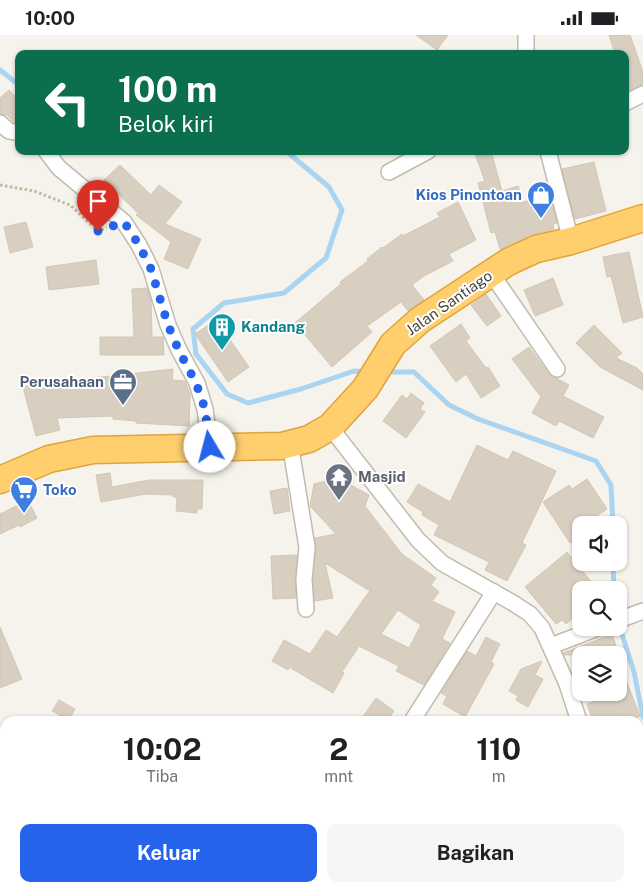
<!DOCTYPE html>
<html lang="id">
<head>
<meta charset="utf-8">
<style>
  :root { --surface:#fff; --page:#f6f6f6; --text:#202124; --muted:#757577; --accent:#2563eb }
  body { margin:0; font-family:"Public Sans",sans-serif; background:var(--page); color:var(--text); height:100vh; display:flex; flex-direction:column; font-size:19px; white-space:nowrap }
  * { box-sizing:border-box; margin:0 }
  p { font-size:16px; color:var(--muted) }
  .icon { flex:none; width:28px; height:28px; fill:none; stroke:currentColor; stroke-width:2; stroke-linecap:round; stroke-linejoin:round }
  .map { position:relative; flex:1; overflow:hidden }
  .drawer { position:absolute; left:0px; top:681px; width:644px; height:176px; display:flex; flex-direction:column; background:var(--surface); border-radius:15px 15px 0 0; box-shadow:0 1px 4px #0004 }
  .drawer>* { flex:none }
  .banner { position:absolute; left:15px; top:15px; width:614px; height:105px; border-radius:10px; box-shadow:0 1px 4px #0004; background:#0b6e4f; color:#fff; overflow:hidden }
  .tools { position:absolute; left:572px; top:481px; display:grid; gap:10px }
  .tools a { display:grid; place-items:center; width:55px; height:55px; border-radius:10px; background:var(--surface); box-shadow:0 1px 4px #0004; font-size:25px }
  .pin { position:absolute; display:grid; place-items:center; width:42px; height:42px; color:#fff; margin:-51px -21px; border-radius:50% 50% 50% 0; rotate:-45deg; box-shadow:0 0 5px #0007 }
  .pin .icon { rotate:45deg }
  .me { position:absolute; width:55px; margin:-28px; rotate:352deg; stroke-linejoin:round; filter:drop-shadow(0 0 4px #0008) }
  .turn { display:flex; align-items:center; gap:18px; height:105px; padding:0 20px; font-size:22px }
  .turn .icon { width:65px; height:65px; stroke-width:2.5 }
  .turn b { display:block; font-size:35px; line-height:42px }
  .eta { display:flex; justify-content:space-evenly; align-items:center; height:85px; text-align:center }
  .eta b { font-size:30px; font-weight:700; line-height:35px }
  .action { display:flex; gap:10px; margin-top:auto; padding:10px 20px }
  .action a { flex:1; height:58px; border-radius:10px; background:var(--accent); color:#fff; font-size:20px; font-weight:700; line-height:58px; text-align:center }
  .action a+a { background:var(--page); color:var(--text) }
  .status { display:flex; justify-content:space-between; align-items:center; height:35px; padding:0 25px; background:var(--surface); direction:ltr }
  .status svg { height:14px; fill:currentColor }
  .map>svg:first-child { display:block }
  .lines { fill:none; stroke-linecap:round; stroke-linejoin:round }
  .stream { stroke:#a9d4f2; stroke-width:5 }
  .building { fill:#d8cfc1; stroke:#d3c7b4; fill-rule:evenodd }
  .street-casing { stroke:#c2bbae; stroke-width:18 }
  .highway-casing { stroke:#e0a43c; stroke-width:29 }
  .path { stroke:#c4b79f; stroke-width:3; stroke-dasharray:2.5 2.5; stroke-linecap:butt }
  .street { stroke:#fff; stroke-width:15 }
  .highway { stroke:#ffcf6e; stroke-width:26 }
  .route { stroke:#2563eb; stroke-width:9; stroke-dasharray:0 16.2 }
  .labels { text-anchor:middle; stroke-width:4; stroke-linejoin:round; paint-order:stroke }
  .shop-label { font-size:15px; font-weight:bold; fill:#366cbe; stroke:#fff; text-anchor:end }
  .street-label { font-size:15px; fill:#4b4439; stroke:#fff }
  .culture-label { font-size:15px; font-weight:bold; fill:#0d838f; stroke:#fff; text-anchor:start }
  .service-label { font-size:15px; font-weight:bold; fill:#4e5e75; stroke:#fff; text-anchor:end }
  .worship-label { font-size:15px; font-weight:bold; fill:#5b616d; stroke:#fff; text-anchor:start }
</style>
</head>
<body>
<div class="status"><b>10:00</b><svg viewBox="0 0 49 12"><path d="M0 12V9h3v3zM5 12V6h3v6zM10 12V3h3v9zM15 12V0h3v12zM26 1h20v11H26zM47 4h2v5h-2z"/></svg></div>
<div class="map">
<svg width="643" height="857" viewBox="0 0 643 857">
  <rect width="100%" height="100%" fill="#f6f3ec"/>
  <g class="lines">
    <g class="stream">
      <polyline points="0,35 19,50"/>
      <polyline points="286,116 329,152 342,175 326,223 284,258 224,268 193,294 196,319 227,359 248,368 301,354 354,336 367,337"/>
      <polyline points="386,337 414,337 449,370 478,384 596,426 611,450 613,490"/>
      <polyline points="613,528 614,555"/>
      <polyline points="619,590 634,637 643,682"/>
    </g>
  </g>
  <g class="building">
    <polygon points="416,0 448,0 437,15"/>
    <polygon points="609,0 630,0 643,37 643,50 626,57 625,19 615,19"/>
    <polygon points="9,55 19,66 19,88 15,88 7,80 0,79 0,63"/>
    <polygon points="474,116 491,116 502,156 518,151 523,167 550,161 557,188 553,189 554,194 530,200 500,214 495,197 491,198 478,148 485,146"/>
    <polygon points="594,127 606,176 575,184 562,134"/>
    <polygon points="120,130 151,160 159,150 182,167 165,189 201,204 188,234 164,224 171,207 136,180 138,178 104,145"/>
    <polygon points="458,167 476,205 449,219 453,226 424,241 412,250 424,265 408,276 401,267 367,291 372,297 332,332 295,288 342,248 340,247 368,226 367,224 382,212 383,213 402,199 403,201 440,182 437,178"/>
    <polygon points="26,187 33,212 10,218 4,192"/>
    <polygon points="629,217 643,282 623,288 611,241 607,242 603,222"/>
    <polygon points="96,225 99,249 49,255 46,232"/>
    <polygon points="553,243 563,270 535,281 524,255"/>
    <polygon points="147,253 151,266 152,302 163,302 164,320 100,320 100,302 134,302 132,254"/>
    <polygon points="486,259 501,281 487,291 471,270"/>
    <polygon points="216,285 249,332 228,347 195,299"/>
    <polygon points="461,289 470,303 466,306 486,333 488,332 500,351 481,363 466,339 456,347 430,311"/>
    <polygon points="594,290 622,318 616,323 637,333 643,339 643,355 600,332 576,308"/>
    <polygon points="529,312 550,340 569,350 563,361 604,382 593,403 559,386 556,391 532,378 541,362 512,324"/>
    <polygon points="173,334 172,345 185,346 190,359 189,391 136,388 136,386 113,384 113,381 57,383 60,395 36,401 23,352 48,346 48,348"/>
    <polygon points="411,358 424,368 420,374 425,377 406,403 383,386 402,360 407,364"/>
    <polygon points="477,410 508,425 513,416 556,436 522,508 526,510 507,546 485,535 489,527 434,500 439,490 422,480 423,477 407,467 418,449 450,467"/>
    <polygon points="110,438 112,452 149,445 203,445 202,474 197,474 197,478 176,476 177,462 173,462 173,460 146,459 101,467 96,440"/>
    <path d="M338,443l31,17 -4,11 37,48 34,24 -5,7 8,7 -7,9 23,11 -13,27 8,4 -26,42 -28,-14 3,-5 -40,-20 -17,26 2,1 -11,20 -44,-26 -1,3 -16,-9 12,-21 26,14 16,-24 11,7 34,-48 -3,1 -43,-27 8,35 -18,3 -2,-21 3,-32 -1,-10 21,-4 -26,-28 4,-22zM398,575l23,15 -12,23 -28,-14z"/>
    <polygon points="587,444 607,474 593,483 598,490 581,490 581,501 570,508 543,467 569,450 572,454"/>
    <polygon points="287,453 290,476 274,479 270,456"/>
    <polygon points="28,465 37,483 20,492 19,490 0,499 0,479"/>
    <polygon points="567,517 598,555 581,555 580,590 574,582 566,589 562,585 556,589 525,552"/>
    <polygon points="297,520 295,544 296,563 273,564 271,521"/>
    <polygon points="0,592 22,644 0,653"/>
    <polygon points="612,599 619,620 564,620 563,618"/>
    <polygon points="486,602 500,609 491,627 494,629 465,682 443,669 447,661 441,658 467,616 476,621"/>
    <polygon points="542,626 535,640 543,644 528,672 516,665 518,661 509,656 521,634"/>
    <polygon points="619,627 640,681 626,686 593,686 587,669 619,658"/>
    <polygon points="376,663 394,676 387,686 360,686"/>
    <polygon points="59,665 75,674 69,685 52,676"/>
  </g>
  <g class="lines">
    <g class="street-casing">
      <g id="street">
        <polyline points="526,19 526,0"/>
        <polyline points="625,68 643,59"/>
        <polyline points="0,88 9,96 19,98"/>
        <polyline points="46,116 59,133 124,187 139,210 151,234 168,290 179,315 197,348 205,374 210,412"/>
        <polyline points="548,116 571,206"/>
        <polyline points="389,137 428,116"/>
        <polyline points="491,238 557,334"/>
        <polyline points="330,392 418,505 442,528 513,568 530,579 542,593 567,649 579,686"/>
        <polyline points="290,408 307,512 304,545 306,574"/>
        <polyline points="619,585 643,576"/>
        <polyline points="551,611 600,592"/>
        <polyline points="412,686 494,557"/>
        <polyline points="639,757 643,760"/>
        <polyline points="0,784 5,788"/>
        <polyline points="0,836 5,829"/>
        <polyline points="187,852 195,857"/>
        <polyline points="498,857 502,852"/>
      </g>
    </g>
    <g class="highway-casing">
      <polyline id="highway" points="0,445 49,424 93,415 282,411 309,404 330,392 365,354 393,309 420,285 508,227 536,214 571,206 643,183"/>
    </g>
    <polyline class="path" points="0,150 34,156 70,170 98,196 107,193"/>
    <use href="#street" class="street"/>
    <use href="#highway" class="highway"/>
  </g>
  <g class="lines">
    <polyline class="route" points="98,196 124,187 139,210 151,234 168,290 179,316 196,348 205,374 210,412"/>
  </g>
  <defs>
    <g id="shop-pin" transform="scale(1.4375)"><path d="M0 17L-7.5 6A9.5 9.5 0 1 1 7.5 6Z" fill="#3f7fe0" stroke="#fff"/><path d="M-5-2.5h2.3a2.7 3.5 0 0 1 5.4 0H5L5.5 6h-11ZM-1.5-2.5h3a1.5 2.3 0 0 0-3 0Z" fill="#fff"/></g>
    <g id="building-pin" transform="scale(1.4375)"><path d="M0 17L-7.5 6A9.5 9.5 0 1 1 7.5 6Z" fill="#0f9aa8" stroke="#fff"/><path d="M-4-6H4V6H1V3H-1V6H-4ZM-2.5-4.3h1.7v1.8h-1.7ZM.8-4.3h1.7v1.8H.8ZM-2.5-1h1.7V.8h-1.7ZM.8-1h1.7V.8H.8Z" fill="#fff"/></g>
    <g id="office-pin" transform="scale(1.4375)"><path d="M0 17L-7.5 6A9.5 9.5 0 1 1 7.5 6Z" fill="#5c6f8a" stroke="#fff"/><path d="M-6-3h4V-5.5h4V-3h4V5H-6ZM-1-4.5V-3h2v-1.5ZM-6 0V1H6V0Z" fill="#fff"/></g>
    <g id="temple-pin" transform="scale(1.4375)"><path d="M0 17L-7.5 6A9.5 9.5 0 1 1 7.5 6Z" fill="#6b7280" stroke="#fff"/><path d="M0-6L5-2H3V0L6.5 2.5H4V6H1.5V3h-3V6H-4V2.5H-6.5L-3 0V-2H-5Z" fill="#fff"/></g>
    <g id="supermarket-pin" transform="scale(1.4375)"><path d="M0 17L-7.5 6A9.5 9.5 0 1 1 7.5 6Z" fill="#3f7fe0" stroke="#fff"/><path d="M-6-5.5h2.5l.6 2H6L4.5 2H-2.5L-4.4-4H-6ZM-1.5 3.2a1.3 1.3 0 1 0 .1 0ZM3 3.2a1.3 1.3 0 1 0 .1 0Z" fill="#fff"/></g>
  </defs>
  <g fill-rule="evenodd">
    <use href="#shop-pin" x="541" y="160"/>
    <use href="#building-pin" x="222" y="292"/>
    <use href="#office-pin" x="123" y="347"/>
    <use href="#temple-pin" x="339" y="442"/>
    <use href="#supermarket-pin" x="24" y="455"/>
  </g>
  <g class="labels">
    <g class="shop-label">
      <text x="522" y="165">Kios Pinontoan</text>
      <text x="43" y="460" text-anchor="start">Toko</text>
    </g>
    <g class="street-label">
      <text transform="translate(449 268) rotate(-35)" y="5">Jalan Santiago</text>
    </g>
    <g class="culture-label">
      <text x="241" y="297">Kandang</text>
    </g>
    <g class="service-label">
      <text x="104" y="352">Perusahaan</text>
    </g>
    <g class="worship-label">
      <text x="358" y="447">Masjid</text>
    </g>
  </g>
</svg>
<div class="tools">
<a><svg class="icon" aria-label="sound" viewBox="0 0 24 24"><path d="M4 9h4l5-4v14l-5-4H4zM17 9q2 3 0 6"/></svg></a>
<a><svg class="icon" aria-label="search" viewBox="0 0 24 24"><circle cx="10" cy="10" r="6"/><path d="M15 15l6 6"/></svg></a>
<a><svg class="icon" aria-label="layers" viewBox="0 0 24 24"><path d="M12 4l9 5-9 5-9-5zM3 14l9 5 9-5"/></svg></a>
</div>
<div class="pin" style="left:98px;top:196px;background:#d93025"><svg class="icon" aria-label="arrive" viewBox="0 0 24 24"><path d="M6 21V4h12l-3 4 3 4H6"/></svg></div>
<svg class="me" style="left:210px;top:412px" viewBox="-20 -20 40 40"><circle r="19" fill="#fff"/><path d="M0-13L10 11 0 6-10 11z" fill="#2563eb"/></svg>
<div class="banner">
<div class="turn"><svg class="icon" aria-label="left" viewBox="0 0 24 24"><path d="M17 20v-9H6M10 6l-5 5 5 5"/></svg><div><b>100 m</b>Belok kiri</div></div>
</div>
<section class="drawer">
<div class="eta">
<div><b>10:02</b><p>Tiba</p></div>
<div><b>2</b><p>mnt</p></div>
<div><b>110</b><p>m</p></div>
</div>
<div class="action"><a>Keluar</a><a>Bagikan</a></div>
</section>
</div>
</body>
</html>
